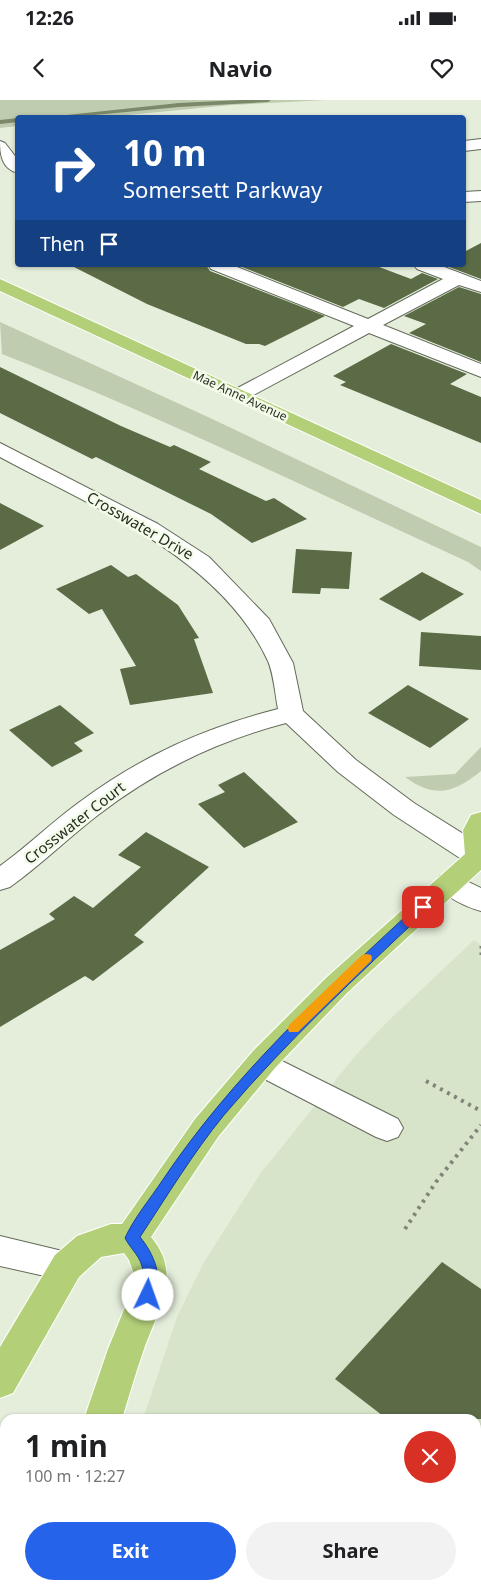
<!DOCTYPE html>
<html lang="en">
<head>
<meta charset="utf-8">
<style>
  :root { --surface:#fff; --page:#f2f2f2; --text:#202124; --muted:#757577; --accent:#2563eb }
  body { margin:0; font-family:"Noto Sans",sans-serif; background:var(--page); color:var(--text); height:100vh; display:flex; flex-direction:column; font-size:19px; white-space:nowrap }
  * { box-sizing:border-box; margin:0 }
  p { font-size:16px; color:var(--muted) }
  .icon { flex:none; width:28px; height:28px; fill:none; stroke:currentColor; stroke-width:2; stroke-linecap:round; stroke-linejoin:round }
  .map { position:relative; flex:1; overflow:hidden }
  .panel { position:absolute; left:0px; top:1314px; width:481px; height:176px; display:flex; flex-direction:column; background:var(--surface); border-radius:15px 15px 0 0; box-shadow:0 1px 4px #0004 }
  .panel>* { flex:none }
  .hud { position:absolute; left:15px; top:15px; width:451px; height:152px; border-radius:5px; box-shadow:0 1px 4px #0004; background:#1a4fa0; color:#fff; overflow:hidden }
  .pin { position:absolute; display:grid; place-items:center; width:42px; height:42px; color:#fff; margin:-21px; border-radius:10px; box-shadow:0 2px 8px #0006 }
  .me { position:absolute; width:55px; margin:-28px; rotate:3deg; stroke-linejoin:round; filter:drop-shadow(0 0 4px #0008) }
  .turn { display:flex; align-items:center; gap:18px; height:105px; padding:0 25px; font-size:22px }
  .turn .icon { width:65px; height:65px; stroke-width:2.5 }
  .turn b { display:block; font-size:35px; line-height:42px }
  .then { display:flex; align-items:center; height:48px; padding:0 25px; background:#0003; gap:10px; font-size:19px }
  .round { display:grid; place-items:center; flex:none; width:52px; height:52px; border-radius:26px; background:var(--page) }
  .head { display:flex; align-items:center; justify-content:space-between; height:85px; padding:0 25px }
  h1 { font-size:30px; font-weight:700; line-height:38px }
  .action { display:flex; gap:10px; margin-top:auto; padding:10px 25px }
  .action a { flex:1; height:58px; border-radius:30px; background:var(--accent); color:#fff; font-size:20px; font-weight:700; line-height:58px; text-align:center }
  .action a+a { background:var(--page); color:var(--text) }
  .status { display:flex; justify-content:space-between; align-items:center; height:35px; padding:0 25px; background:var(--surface); direction:ltr }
  .status svg { height:14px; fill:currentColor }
  header { display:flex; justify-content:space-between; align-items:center; height:65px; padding:0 25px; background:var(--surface); font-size:22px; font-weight:700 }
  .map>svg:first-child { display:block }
  .built { fill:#d7e4c9 }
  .green { fill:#bfccb0 }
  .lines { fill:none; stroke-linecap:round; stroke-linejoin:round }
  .stream { fill:#7b886a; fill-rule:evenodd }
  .building { fill:#5b6b46 }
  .minor-casing { stroke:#626a59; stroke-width:2 }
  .major-casing { stroke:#fff; stroke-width:2 }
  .path-far1 { stroke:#7f8578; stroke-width:3; stroke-dasharray:2.5 4; stroke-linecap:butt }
  .path { stroke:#7f8578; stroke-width:4; stroke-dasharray:3 5; stroke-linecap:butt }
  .minor { fill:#fff; fill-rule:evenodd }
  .major { fill:#b3d079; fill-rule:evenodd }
  .route { fill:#2563eb; stroke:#184099 }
  .slow { fill:#f59e0b }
  .labels { text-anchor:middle; stroke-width:5; stroke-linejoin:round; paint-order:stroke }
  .far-street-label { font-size:12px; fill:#282c24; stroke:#f3fce8 }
  .street-label { font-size:15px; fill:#282c24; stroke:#f3fce8 }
</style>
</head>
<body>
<div class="status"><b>12:26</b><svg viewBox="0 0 49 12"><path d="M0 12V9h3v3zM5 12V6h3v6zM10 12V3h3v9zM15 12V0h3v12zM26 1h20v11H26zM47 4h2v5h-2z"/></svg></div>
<header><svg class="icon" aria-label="back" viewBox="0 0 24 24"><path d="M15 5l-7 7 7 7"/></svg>Navio<svg class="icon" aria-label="heart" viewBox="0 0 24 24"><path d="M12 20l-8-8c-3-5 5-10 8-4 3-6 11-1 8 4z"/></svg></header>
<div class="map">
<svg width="481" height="1489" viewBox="0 0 481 1489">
  <rect width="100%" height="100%" fill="#e5eedb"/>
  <polygon class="built" points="474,840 481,845 481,1353 476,1356 476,1319 143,1319 177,1217 204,1162 260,1074 355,956 385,924"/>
  <g class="green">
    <polygon points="0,0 326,0 231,5 107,17 18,18 17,26 0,28"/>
    <path d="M0,222l208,95 273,130v24l-13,-9c-155,-71 -308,-146 -466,-208z"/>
    <path d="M481,647v24c-27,22 -46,28 -76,6l50,-3z"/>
  </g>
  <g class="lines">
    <g class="stream">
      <polygon points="240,0 271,0 268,2 179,7 63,18 39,18 179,3"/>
      <polygon points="18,18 18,22 0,24 0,20"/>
    </g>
  </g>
  <g class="building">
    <polygon points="481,143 481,179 444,165 464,165 464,152"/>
    <polygon points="70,165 206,165 210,171 325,216 265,246 259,244 246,244 147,204"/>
    <polygon points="237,165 374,165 411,179 422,173 438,179 384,208 359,199 343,207"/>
    <polygon points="459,187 481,194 481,262 409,233 426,224 404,216"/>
    <polygon points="391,244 467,274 450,284 481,297 481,343 340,285 346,282 333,276"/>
    <polygon points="0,267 121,326 170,347 174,345 211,362 199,369 266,401 274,398 307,419 252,443 211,414 96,357 92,359 0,313"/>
    <polygon points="0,403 44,426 0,450"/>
    <polygon points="296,449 352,452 349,489 321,488 320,494 292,493"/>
    <polygon points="111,465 128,477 136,474 178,505 199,538 194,539 213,593 130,605 120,569 136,566 102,509 89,514 56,489"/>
    <polygon points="422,472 464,494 420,521 379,499"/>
    <polygon points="421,532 481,536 481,570 419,566"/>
    <polygon points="408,585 469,619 430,648 368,613"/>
    <polygon points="60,605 94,633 74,643 83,651 52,667 9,630"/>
    <polygon points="244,672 298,722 244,748 198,704 225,692 218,685"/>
    <polygon points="146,732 209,767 134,835 144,842 93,881 85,876 0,927 0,850 55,819 49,814 74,796 93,808 141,767 118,755"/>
    <polygon points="442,1162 481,1189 481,1319 387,1319 335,1279"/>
  </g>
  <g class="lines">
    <g class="minor-casing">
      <g id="minor">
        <polygon points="481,39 481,49 464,51 464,41"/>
        <path d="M0,41l5,2 13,17v13c-16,-4 -18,-18 -18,-32z"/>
        <polygon points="481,91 481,101 464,102 464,92"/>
        <polygon points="208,165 232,165 368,219 443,179 417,169 414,165 439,165 481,181 481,192 459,185 383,225 481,264 481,277 369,233 246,299 232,299 229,295 232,291 354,226 211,169"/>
        <path d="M0,343l158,81 51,33 60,62 24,44 10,48 53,49 58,43 67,42v21l-12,-2 -75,-49 -56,-43 -52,-49c-69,18 -131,48 -188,92 -26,20 -50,43 -76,63l-12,9 -10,3v-24c28,-20 53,-45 81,-65 61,-45 123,-73 197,-92 -3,-15 -4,-34 -10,-48 -48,-104 -172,-152 -268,-204z"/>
        <path d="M450,773l31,15v23c-15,-4 -37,-14 -45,-28l4,-7z"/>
        <polygon points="262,951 398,1019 403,1028 398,1037 387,1041 376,1037 251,972 246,963 251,954"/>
        <polygon points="0,1136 79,1155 84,1166 79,1177 67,1181 0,1166"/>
      </g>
    </g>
    <g class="major-casing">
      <g id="major">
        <polygon points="0,179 481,400 481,414 0,191"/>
        <path d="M481,712v58l-133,122 -73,76 -57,69 -67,100c32,37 7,73 -7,112 -8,23 -15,46 -22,70h-38l24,-70 22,-54 3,-23 -4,-12 -5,-7 -23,4 -22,20 -66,116 -13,5v-51l55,-92 22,-19 34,-12h11l73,-105 58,-68 74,-74 138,-123 -2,-24 8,-15z"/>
        <polygon points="26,1485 66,1485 65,1489 25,1489"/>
      </g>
    </g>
    <polyline class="path-far1" points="481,846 481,856"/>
    <g class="path">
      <polyline points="426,981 481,1011"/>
      <polyline points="405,1129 436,1082 481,1025"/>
    </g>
    <use href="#minor" class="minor"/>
    <use href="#major" class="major"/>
  </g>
  <path class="route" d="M423,802l6,5 -2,3c-70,66 -140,131 -203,205 -31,38 -57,81 -84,122 14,17 24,41 14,62l-6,2 -5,-2c-4,-9 1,-18 0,-27 -1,-15 -12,-22 -18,-34 9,-20 25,-39 37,-57 71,-106 164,-191 257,-277z"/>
  <polygon class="slow" points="366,854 371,855 372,858 371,861 298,932 289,932 288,929 289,925 362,855"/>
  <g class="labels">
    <g class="far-street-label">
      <text transform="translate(240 296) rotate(25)" y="4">Mae Anne Avenue</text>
    </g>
    <g class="street-label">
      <text transform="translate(140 426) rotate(30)" y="5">Crosswater Drive</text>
      <text transform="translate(75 723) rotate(-38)" y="5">Crosswater Court</text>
    </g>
  </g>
</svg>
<div class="pin" style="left:423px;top:807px;background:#d93025"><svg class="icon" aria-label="arrive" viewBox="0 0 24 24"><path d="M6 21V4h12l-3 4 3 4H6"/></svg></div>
<svg class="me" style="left:148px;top:1195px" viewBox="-20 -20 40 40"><circle r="19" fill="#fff"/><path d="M0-13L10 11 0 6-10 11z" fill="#2563eb"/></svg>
<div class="hud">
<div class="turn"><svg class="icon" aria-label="right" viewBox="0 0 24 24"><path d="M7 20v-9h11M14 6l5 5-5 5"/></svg><div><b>10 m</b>Somersett Parkway</div></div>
<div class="then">Then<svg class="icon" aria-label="arrive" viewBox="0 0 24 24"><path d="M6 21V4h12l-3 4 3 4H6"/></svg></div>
</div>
<section class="panel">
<div class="head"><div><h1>1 min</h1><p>100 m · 12:27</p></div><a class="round" style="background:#d93025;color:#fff"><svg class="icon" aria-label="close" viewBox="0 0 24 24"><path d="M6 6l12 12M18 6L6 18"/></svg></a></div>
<div class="action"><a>Exit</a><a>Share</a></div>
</section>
</div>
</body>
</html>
